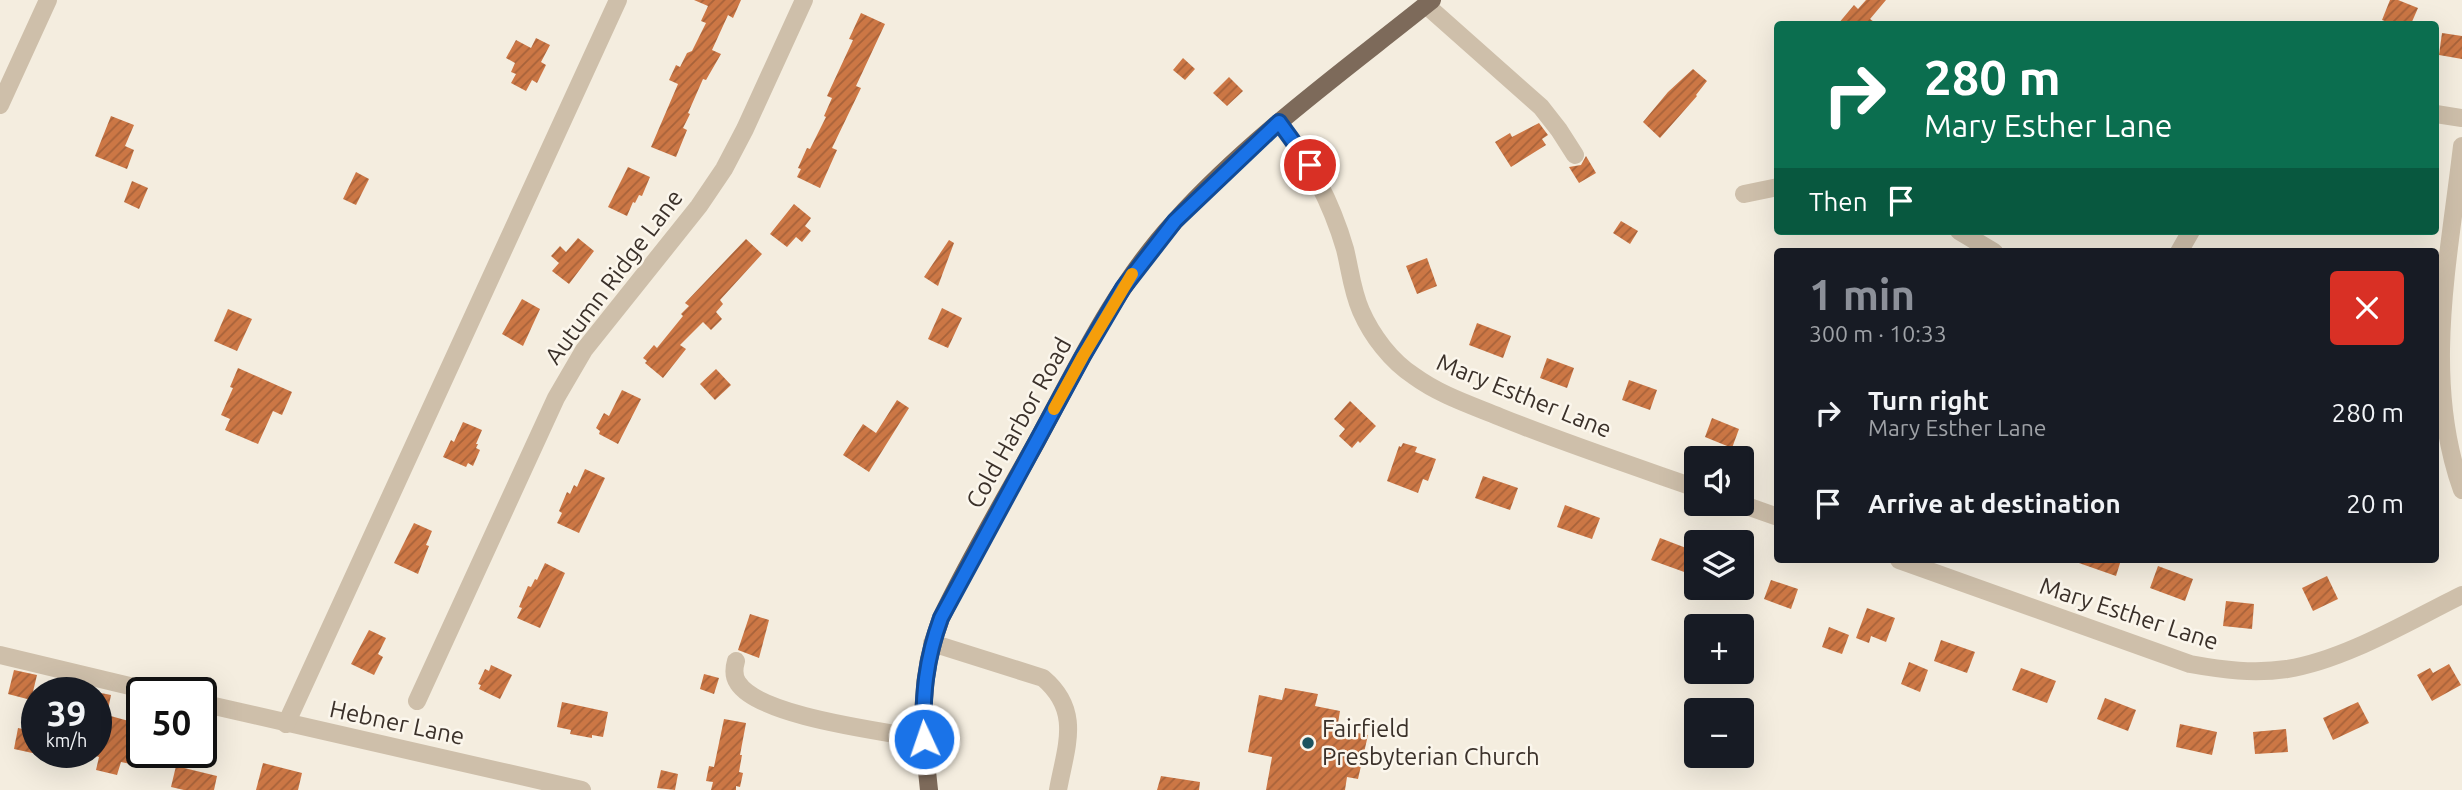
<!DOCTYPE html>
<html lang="en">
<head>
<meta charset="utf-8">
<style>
  :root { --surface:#171b24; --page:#242831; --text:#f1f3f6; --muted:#9ea1a6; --accent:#8c9099 }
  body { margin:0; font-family:Ubuntu,sans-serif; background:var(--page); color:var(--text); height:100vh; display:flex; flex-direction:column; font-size:26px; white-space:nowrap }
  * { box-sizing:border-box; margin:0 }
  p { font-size:23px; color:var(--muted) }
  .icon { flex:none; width:38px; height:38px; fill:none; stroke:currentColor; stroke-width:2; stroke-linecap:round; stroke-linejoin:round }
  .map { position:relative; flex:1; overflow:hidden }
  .panel { position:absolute; left:1774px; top:248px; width:665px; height:315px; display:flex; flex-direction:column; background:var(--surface); border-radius:7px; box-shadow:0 7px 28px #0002 }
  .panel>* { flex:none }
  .top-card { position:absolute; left:1774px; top:21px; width:665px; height:214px; border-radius:7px; box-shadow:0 7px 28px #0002; background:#0b6e4f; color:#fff; overflow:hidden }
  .buttons { position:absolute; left:1684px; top:446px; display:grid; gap:14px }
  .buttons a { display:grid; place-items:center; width:70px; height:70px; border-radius:7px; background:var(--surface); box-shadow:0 7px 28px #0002; font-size:35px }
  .speed { position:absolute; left:21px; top:677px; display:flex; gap:14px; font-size:35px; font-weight:700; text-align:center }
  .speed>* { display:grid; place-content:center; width:91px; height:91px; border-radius:50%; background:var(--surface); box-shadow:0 7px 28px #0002; line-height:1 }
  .speed small { font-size:18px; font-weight:400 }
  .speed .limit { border:4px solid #111; border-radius:10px; background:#fff; color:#111 }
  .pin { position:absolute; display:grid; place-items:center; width:60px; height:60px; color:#fff; margin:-30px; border:4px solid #fff; border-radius:50%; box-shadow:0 2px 7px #0007 }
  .me { position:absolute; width:77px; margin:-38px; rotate:357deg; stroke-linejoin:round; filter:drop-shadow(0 0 5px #0008) }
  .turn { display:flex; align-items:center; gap:24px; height:147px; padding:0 35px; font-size:32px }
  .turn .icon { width:91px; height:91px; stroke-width:2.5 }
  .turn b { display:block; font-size:49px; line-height:60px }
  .then { display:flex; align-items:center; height:66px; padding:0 35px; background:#0003; gap:14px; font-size:26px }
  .round { display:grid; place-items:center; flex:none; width:74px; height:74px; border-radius:7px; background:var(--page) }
  .overview { display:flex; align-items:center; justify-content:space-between; height:119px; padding:0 35px }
  h1 { font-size:42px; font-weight:700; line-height:52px; color:var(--accent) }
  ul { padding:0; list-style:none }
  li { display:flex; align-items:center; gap:21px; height:91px; padding:0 35px }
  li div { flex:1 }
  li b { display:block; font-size:26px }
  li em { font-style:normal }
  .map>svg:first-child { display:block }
  .building { fill:url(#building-hatch) }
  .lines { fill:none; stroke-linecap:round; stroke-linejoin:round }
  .minor { stroke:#cebfaa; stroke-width:18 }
  .major { stroke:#7d6a5a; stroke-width:18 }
  .route-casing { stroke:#114b97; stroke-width:18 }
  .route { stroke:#1a73e8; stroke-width:12 }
  .slow { stroke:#f59e0b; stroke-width:12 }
  .poi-dot { fill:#1c535f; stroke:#fbf6ec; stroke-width:2.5 }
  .labels { text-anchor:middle; stroke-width:5; stroke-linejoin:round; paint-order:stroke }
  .street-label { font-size:24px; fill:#3b312a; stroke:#fbf6ec }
  .poi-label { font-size:24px; fill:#3b312a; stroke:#fbf6ec; text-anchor:start }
</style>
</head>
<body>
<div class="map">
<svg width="2462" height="790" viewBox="0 0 2462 790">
  <defs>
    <pattern id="building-hatch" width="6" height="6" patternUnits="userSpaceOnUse" patternTransform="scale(1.75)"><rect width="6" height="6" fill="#cc7745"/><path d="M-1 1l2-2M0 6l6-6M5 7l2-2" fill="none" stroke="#a7623a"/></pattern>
  </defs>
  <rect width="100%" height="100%" fill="#f4eddf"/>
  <g class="building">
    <polygon points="694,0 741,0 733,18 728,15 712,50 721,54 706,80 703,79 688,113 690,114 683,128 687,130 676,157 651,147 678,84 669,80 676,65 680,67 687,53 692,51 706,23 701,21 708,6"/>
    <polygon points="1866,0 1886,0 1870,19 1877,24 1838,24 1854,5 1858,9"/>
    <polygon points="2390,0 2398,0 2418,8 2411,24 2393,24 2382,20"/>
    <polygon points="861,13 885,24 856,86 861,88 832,148 837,150 820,188 797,177 801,169 798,168 807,148 810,149 826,117 824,116 832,98 827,96 853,40 849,39"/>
    <polygon points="2442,33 2462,36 2462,59 2439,55"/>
    <polygon points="536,38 550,45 541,62 546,65 537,83 532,80 526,91 511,83 516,74 511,72 515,63 506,58 516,40 531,48"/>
    <polygon points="1183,58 1195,69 1185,80 1173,70"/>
    <polygon points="1693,69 1707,81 1696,95 1697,96 1660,138 1643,122 1668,92"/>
    <polygon points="1229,77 1243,91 1227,106 1213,93"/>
    <polygon points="111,116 134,125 125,146 134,150 127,169 95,156"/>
    <polygon points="1539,123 1548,135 1542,139 1546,145 1511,167 1495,142 1510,133 1512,137"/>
    <polygon points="1586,156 1596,173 1579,183 1569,167 1581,165"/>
    <polygon points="628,167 650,177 642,196 639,195 635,203 633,202 627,216 608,207"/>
    <polygon points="356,172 369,179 356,205 343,199"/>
    <polygon points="132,181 148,188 139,209 124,202"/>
    <polygon points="794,204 811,218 805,226 811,231 802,242 796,237 787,247 770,234"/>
    <polygon points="1621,221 1638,231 1630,244 1613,233"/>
    <polygon points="578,238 594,251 569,284 552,271 559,263 551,256 560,246 566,252"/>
    <polygon points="746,239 762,254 720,300 723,304 716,312 722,319 711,330 703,322 680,345 686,349 663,378 645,363 647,361 643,358 654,345 657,348 683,316 681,314 689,306 685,303"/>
    <polygon points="949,240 954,243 938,286 924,277"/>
    <polygon points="1427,258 1437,286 1417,294 1406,266"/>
    <polygon points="522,299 540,309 523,346 502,334"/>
    <polygon points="942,308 962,318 948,348 928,339"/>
    <polygon points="228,309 252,319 237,351 214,341"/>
    <polygon points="1477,323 1511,336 1503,358 1469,345"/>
    <polygon points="1547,358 1574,368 1567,388 1540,378"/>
    <polygon points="238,368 292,392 282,415 273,411 258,444 225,430 230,419 221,415 233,388 230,387"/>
    <polygon points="716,369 731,385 715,400 700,384"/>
    <polygon points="1629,380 1657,390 1650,410 1622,400"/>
    <polygon points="622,390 641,399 618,444 599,434 600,431 596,428 604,413 609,416"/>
    <polygon points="897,400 909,408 869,472 843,455 863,424 876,433"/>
    <polygon points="1350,401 1376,426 1360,443 1358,441 1352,448 1339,436 1345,429 1334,419"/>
    <polygon points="1712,418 1739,429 1732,448 1705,437"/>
    <polygon points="463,422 482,430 476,444 478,444 476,448 480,450 473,466 468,463 466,467 443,457 451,440 454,442"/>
    <polygon points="1403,443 1417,447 1415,452 1436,459 1428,481 1423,479 1418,493 1387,481 1399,446 1401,447"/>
    <polygon points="585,469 605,478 579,533 557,523 562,513 559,511 567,492 570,494 574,485 577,487"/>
    <polygon points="1483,476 1518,488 1510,510 1475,498"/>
    <polygon points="1565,505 1600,518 1592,539 1557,527"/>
    <polygon points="414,523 432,531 426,545 429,546 418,574 394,563"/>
    <polygon points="1660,538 1694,551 1687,573 1651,560"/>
    <polygon points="2076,560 2121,560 2116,576 2076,562"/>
    <polygon points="545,563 565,573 540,628 517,618 522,608 519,607 528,586 531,587 535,579 537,580"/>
    <polygon points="2158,566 2193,579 2185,601 2150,588"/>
    <polygon points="2327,576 2338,599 2313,611 2302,588"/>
    <polygon points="1771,580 1798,589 1791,609 1764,599"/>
    <polygon points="2226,601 2254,604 2252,629 2223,626"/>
    <polygon points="1867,608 1895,618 1886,642 1871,636 1869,643 1856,638"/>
    <polygon points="750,614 769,620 759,658 738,650"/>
    <polygon points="1829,627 1849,635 1842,654 1822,647"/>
    <polygon points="369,630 386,638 378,654 383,657 374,675 351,664"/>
    <polygon points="1941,640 1975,652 1967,673 1934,661"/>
    <polygon points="1909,662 1928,670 1920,692 1901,684"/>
    <polygon points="2449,664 2461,685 2432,701 2417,675 2430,668 2433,673"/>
    <polygon points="491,665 512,675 500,699 479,689 481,685 478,684 485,669 489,671"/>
    <polygon points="2021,668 2056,681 2047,703 2012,690"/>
    <polygon points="14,670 37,675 31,700 8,694"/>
    <polygon points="704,674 719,678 714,694 700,689"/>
    <polygon points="1285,688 1318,694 1315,706 1340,711 1337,729 1368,735 1358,779 1347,777 1345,790 1266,790 1272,757 1248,752 1259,695 1282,700"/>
    <polygon points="96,692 111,695 107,715 136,723 133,735 142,737 142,752 149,752 145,767 121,762 117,775 96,770 99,757 96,756"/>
    <polygon points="2105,698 2136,710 2128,731 2097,719"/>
    <polygon points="562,702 608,712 603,737 592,735 592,738 570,734 571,730 557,727"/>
    <polygon points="2358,702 2369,723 2333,740 2323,718"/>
    <polygon points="724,719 746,723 740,755 742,755 739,772 743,773 740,787 736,786 736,790 711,790 713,782 706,781 709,766 714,767"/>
    <polygon points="2180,724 2217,732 2212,755 2176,747"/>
    <polygon points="18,728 37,732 37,754 14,749"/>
    <polygon points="2286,729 2288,752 2255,754 2253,732"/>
    <polygon points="263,763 302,773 298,790 256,790"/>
    <polygon points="176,766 217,776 214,790 184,790 171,787"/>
    <polygon points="661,770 678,774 675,790 657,788"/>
    <polygon points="1161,776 1200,782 1199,790 1157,790"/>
  </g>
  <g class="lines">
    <g class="minor">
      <polyline points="1426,5 1541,107 1559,130 1575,155"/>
      <polyline points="0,105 48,0"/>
      <polyline points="2436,114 2462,118"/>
      <path d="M1279,123c31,38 52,78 66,126 5,20 7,42 16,62 11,25 30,50 53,65 26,19 57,29 86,41 64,26 130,48 196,71"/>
      <path d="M2462,146c-13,114 -40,233 0,344"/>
      <polyline points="1744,194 1778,187"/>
      <polyline points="1959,231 1994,252"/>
      <polyline points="2179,252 2191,231"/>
      <polyline points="1741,504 1778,517"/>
      <path d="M1899,560l291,104c33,6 64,10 97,5 58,-9 122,-48 175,-74"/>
      <path d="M932,643l111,35c39,33 23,68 15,112"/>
      <polyline points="0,655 159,693"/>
      <path d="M736,661c-2,7 -3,15 2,22 22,34 145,48 186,56"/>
      <polyline points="417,701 556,398 584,350 699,206 724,169 745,129 804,0"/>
      <polyline points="201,703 582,790"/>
      <polyline points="286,724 618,0"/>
    </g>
    <path class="major" d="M929,790c-7,-63 -11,-111 12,-172 29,-60 63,-118 96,-177 41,-76 79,-156 138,-220 76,-84 170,-151 257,-221"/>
  </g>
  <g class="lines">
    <g class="route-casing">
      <path id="route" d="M924,739c-2,-43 2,-80 17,-121l142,-262 40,-68 52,-67 104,-99 31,43"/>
    </g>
    <use href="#route" class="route"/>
    <polyline class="slow" points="1054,409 1083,356 1132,274"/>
  </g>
  <circle class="poi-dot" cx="1308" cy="743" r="7"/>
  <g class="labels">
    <g class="street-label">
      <text transform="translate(614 277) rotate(-53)" y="8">Autumn Ridge Lane</text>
      <text transform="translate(1524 396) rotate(22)" y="8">Mary Esther Lane</text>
      <text transform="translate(1019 423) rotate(-61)" y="8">Cold Harbor Road</text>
      <text transform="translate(2129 614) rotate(18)" y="8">Mary Esther Lane</text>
      <text transform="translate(397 723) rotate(12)" y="8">Hebner Lane</text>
    </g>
    <g class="poi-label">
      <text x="1322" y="737">Fairfield<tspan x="1322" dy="28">Presbyterian Church</tspan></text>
    </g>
  </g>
</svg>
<div class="buttons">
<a><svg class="icon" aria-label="sound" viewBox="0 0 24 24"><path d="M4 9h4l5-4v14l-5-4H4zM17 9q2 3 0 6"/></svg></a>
<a><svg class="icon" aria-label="layers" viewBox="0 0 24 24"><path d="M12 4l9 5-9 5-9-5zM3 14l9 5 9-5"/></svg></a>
<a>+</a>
<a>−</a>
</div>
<div class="speed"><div>39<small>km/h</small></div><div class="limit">50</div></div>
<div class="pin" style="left:1310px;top:165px;background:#d93025"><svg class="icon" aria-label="arrive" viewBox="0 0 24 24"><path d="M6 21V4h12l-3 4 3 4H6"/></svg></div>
<svg class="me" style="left:924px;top:739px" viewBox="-20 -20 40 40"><circle r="17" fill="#1a73e8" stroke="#fff" stroke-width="3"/><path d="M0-11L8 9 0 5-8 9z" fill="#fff"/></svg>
<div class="top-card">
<div class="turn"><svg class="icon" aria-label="right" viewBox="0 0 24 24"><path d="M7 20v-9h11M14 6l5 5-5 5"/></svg><div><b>280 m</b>Mary Esther Lane</div></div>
<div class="then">Then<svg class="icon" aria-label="arrive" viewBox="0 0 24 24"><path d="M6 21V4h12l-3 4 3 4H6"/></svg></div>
</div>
<section class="panel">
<div class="overview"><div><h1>1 min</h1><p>300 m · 10:33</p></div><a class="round" style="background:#d93025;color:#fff"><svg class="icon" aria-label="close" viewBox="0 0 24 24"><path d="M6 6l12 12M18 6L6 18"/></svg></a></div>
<ul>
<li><svg class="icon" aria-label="right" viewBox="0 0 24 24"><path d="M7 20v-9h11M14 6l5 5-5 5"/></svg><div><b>Turn right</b><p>Mary Esther Lane</p></div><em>280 m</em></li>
<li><svg class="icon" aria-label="arrive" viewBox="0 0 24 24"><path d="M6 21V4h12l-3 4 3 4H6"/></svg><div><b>Arrive at destination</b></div><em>20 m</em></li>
</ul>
</section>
</div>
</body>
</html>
